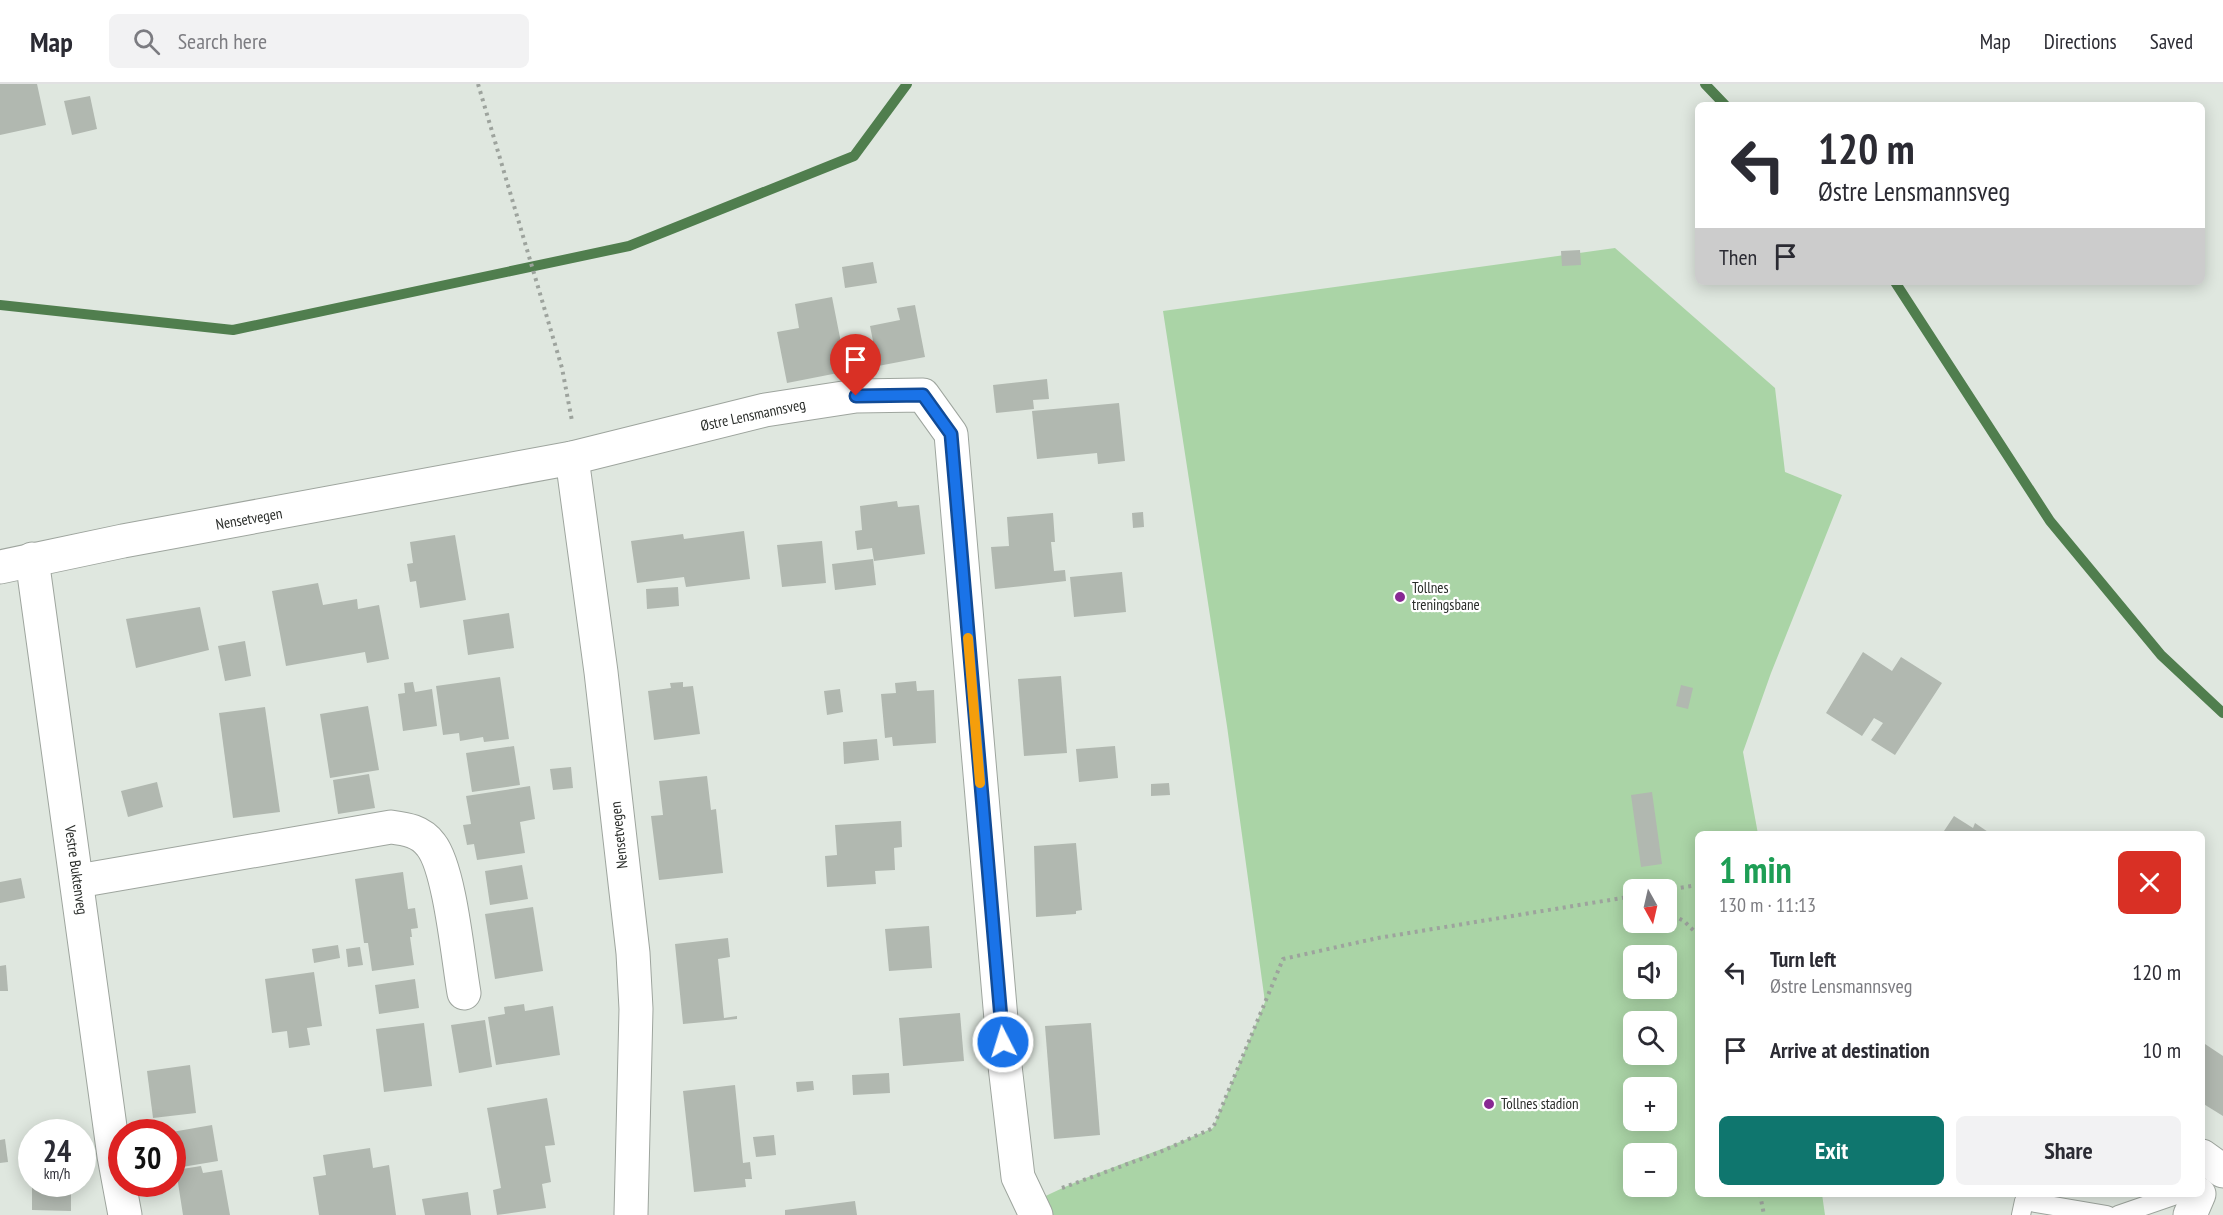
<!DOCTYPE html>
<html lang="en">
<head>
<meta charset="utf-8">
<style>
  :root { --surface:#fff; --page:#f2f2f3; --text:#2b2b33; --muted:#7c7c81; --line:#e1e1e2; --accent:#0f766e }
  body { margin:0; font-family:"PT Sans Narrow",sans-serif; background:var(--page); color:var(--text); height:100vh; display:flex; flex-direction:column; font-size:22px; white-space:nowrap }
  * { box-sizing:border-box; margin:0 }
  p { font-size:20px; color:var(--muted) }
  .icon { flex:none; width:33px; height:33px; fill:none; stroke:currentColor; stroke-width:2; stroke-linecap:round; stroke-linejoin:round }
  .map { position:relative; flex:1; overflow:hidden }
  .panel { position:absolute; left:1695px; top:747px; width:510px; height:366px; display:flex; flex-direction:column; background:var(--surface); border-radius:9px; box-shadow:0 3px 15px #0003 }
  .panel>* { flex:none }
  .guide { position:absolute; left:1695px; top:18px; width:510px; height:183px; border-radius:9px; box-shadow:0 3px 15px #0003; background:#fff; color:var(--text); overflow:hidden }
  .needle { width:39px; rotate:172deg }
  .controls { position:absolute; left:1623px; top:795px; display:grid; gap:12px }
  .controls a { display:grid; place-items:center; width:54px; height:54px; border-radius:9px; background:var(--surface); box-shadow:0 3px 15px #0003; font-size:30px }
  .speed { position:absolute; left:18px; top:1035px; display:flex; gap:12px; font-size:30px; font-weight:700; text-align:center }
  .speed>* { display:grid; place-content:center; width:78px; height:78px; border-radius:50%; background:var(--surface); box-shadow:0 3px 15px #0003; line-height:1 }
  .speed small { font-size:15px; font-weight:400 }
  .speed .limit { border:9px solid #d22; background:#fff; color:#111 }
  .pin { position:absolute; display:grid; place-items:center; width:51px; height:51px; color:#fff; margin:-62px -26px; border-radius:50% 50% 50% 0; rotate:-45deg; box-shadow:0 0 6px #0007 }
  .pin .icon { rotate:45deg }
  .me { position:absolute; width:66px; margin:-33px; rotate:355deg; stroke-linejoin:round; filter:drop-shadow(0 0 4px #0008) }
  .turn { display:flex; align-items:center; gap:21px; height:126px; padding:0 24px; font-size:27px }
  .turn .icon { width:78px; height:78px; stroke-width:2.5 }
  .turn b { display:block; font-size:42px; line-height:51px }
  .then { display:flex; align-items:center; height:57px; padding:0 24px; background:#0003; gap:12px; font-size:22px }
  .round { display:grid; place-items:center; flex:none; width:63px; height:63px; border-radius:9px; background:var(--page) }
  .headline { display:flex; align-items:center; justify-content:space-between; height:102px; padding:0 24px }
  h1 { font-size:36px; font-weight:700; line-height:45px; color:#1e9e55 }
  .cta { display:flex; gap:12px; margin-top:auto; padding:12px 24px }
  .cta a { flex:1; height:69px; border-radius:9px; background:var(--accent); color:#fff; font-size:24px; font-weight:700; line-height:69px; text-align:center }
  .cta a+a { background:var(--page); color:var(--text) }
  ul { padding:0; list-style:none }
  li { display:flex; align-items:center; gap:18px; height:78px; padding:0 24px }
  li div { flex:1 }
  li b { display:block; font-size:22px }
  li em { font-style:normal }
  header { display:flex; align-items:center; gap:36px; box-sizing:border-box; height:84px; padding:0 30px; background:var(--surface); border-bottom:2px solid var(--line) }
  header strong { font-size:28px }
  nav { display:flex; gap:33px; margin-inline-start:auto; font-size:21px }
  .search { width:420px; height:54px; background:var(--page); display:flex; align-items:center; gap:15px; box-sizing:border-box; padding:0 21px; border-radius:9px; color:var(--muted); font-size:22px }
  .map>svg:first-child { display:block }
  .green { fill:#aad4a6; fill-rule:evenodd }
  .lines { fill:none; stroke-linecap:round; stroke-linejoin:round }
  .stream { stroke:#507e4e; stroke-width:10 }
  .building { fill:#b1b8b0 }
  .service-casing { stroke:#9ea59e; stroke-width:20 }
  .minor-casing { stroke:#9ea59e; stroke-width:35 }
  .path { stroke:#9da39d; stroke-width:4; stroke-dasharray:3 4.5; stroke-linecap:butt }
  .service { stroke:#fff; stroke-width:18 }
  .minor { stroke:#fff; stroke-width:33 }
  .route-casing { stroke:#114b97; stroke-width:15 }
  .route { stroke:#1a73e8; stroke-width:10 }
  .slow { stroke:#f59e0b; stroke-width:10 }
  .poi-dot { fill:#882993; stroke:#fff; stroke-width:2 }
  .labels { text-anchor:middle; stroke-width:4.5; stroke-linejoin:round; paint-order:stroke }
  .street-label { font-size:15px; fill:#2a2d2a; stroke:#fff }
  .poi-label { font-size:15px; fill:#2a2d2a; stroke:#fff; text-anchor:start }
</style>
</head>
<body>
<header>
<strong>Map</strong>
<div class="search"><svg class="icon" aria-label="search" viewBox="0 0 24 24"><circle cx="10" cy="10" r="6"/><path d="M15 15l6 6"/></svg>Search here</div>
<nav><a>Map</a><a>Directions</a><a>Saved</a></nav>
</header>
<div class="map">
<svg width="2223" height="1131" viewBox="0 0 2223 1131">
  <rect width="100%" height="100%" fill="#dfe7df"/>
  <path class="green" d="M1615,164l160,140 10,84 57,23 -71,178 -28,79 15,82h-60v360h124l3,21h-789l-6,-11c58,-31 123,-49 183,-76l52,-126 -38,-276 -64,-415zM1634,806h32v32h-32zM1634,872h32v32h-32zM1634,938h32v32h-32zM1634,1004h32v32h-32zM1634,1070h32v32h-32z"/>
  <g class="lines">
    <g class="stream">
      <polyline points="1705,0 1725,21"/>
      <polyline points="1895,198 2050,437 2161,571 2223,629"/>
      <polyline points="0,221 233,246 629,162 854,72 907,0"/>
    </g>
  </g>
  <g class="building">
    <polygon points="0,0 37,0 46,41 0,51"/>
    <polygon points="90,12 97,45 72,51 64,17"/>
    <polygon points="1580,166 1581,181 1562,182 1561,167"/>
    <polygon points="873,178 877,199 845,204 842,183"/>
    <polygon points="832,213 844,274 836,275 838,289 787,299 777,248 799,244 795,220"/>
    <polygon points="915,221 925,273 878,282 870,242 900,236 897,224"/>
    <polygon points="1047,295 1049,315 1033,316 1034,325 996,329 993,301"/>
    <polygon points="1119,319 1125,377 1098,380 1097,369 1037,375 1032,327"/>
    <polygon points="897,417 898,423 919,421 925,470 874,477 872,464 857,466 855,447 862,446 860,422"/>
    <polygon points="1143,428 1144,443 1133,444 1132,429"/>
    <polygon points="1053,429 1055,458 1051,458 1054,487 1065,486 1066,497 995,505 991,463 1009,462 1007,433"/>
    <polygon points="744,447 750,495 686,503 684,493 637,499 631,457 683,450 684,455"/>
    <polygon points="455,451 466,516 420,524 416,497 410,498 407,480 413,479 410,458"/>
    <polygon points="822,457 826,499 782,503 777,461"/>
    <polygon points="873,475 876,501 835,506 832,480"/>
    <polygon points="1122,488 1126,528 1074,533 1070,493"/>
    <polygon points="318,499 323,521 357,515 358,525 379,521 389,575 367,579 365,568 286,582 272,507"/>
    <polygon points="678,503 679,522 647,525 646,505"/>
    <polygon points="200,523 209,566 136,584 126,535"/>
    <polygon points="509,529 514,564 468,571 463,536"/>
    <polygon points="245,557 251,592 225,597 218,562"/>
    <polygon points="1863,568 1892,587 1901,573 1942,599 1895,671 1871,656 1883,639 1874,634 1862,652 1826,629"/>
    <polygon points="1061,592 1067,669 1024,672 1018,595"/>
    <polygon points="500,593 509,655 484,658 483,653 460,657 459,649 443,651 436,602"/>
    <polygon points="916,597 917,607 934,606 936,659 893,662 892,653 885,654 881,610 896,609 895,599"/>
    <polygon points="413,598 415,608 432,605 437,642 403,647 398,610 405,609 404,599"/>
    <polygon points="683,598 683,603 693,602 700,650 654,656 648,607 671,604 670,599"/>
    <polygon points="1681,601 1693,604 1688,625 1676,622"/>
    <polygon points="840,605 843,628 827,631 824,607"/>
    <polygon points="368,622 379,686 330,694 320,630"/>
    <polygon points="265,623 280,728 233,734 219,629"/>
    <polygon points="877,655 879,676 844,680 843,658"/>
    <polygon points="514,662 520,701 472,708 466,669"/>
    <polygon points="1115,662 1118,694 1079,698 1076,665"/>
    <polygon points="571,683 573,704 553,706 550,685"/>
    <polygon points="369,690 375,724 338,730 333,696"/>
    <polygon points="707,692 711,726 716,725 723,789 659,796 651,732 663,731 659,697"/>
    <polygon points="157,698 163,723 128,733 121,707"/>
    <polygon points="1169,699 1170,711 1151,712 1151,700"/>
    <polygon points="530,702 535,735 520,738 525,769 477,776 474,760 467,761 463,741 471,740 466,712"/>
    <polygon points="1652,708 1662,780 1641,783 1631,711"/>
    <polygon points="1954,732 1973,744 1975,739 1991,750 1942,750"/>
    <polygon points="901,737 902,763 894,764 895,786 875,787 876,800 827,803 825,772 837,771 835,741"/>
    <polygon points="1076,759 1082,826 1076,827 1076,830 1036,833 1034,762"/>
    <polygon points="522,781 528,815 490,821 485,787"/>
    <polygon points="403,788 408,825 415,824 418,844 411,845 412,853 410,853 414,881 372,887 368,859 364,859 355,795"/>
    <polygon points="21,794 25,814 0,819 0,798"/>
    <polygon points="533,823 543,887 495,895 485,830"/>
    <polygon points="929,842 932,884 889,887 885,845"/>
    <polygon points="728,854 730,873 718,875 724,934 737,932 737,935 683,940 675,860"/>
    <polygon points="338,861 340,874 314,879 312,865"/>
    <polygon points="360,863 363,881 348,883 346,865"/>
    <polygon points="6,881 8,907 0,907 0,882"/>
    <polygon points="314,888 322,942 307,944 310,961 289,964 287,947 272,949 265,895"/>
    <polygon points="415,895 419,924 379,930 375,901"/>
    <polygon points="524,920 525,927 553,922 560,971 496,981 488,933 505,930 504,923"/>
    <polygon points="960,929 964,977 903,982 899,934"/>
    <polygon points="485,936 492,983 459,989 451,941"/>
    <polygon points="424,939 432,1002 384,1008 376,945"/>
    <polygon points="1091,939 1100,1051 1054,1055 1045,942"/>
    <polygon points="2202,958 2223,972 2223,1032 2202,1019"/>
    <polygon points="190,981 196,1029 153,1034 147,987"/>
    <polygon points="889,989 890,1009 853,1011 852,991"/>
    <polygon points="813,997 814,1006 797,1008 796,998"/>
    <polygon points="735,1001 743,1079 750,1078 752,1095 745,1095 746,1103 694,1108 683,1007"/>
    <polygon points="547,1014 555,1061 545,1062 551,1098 542,1100 546,1124 497,1131 493,1106 501,1104 487,1024"/>
    <polygon points="212,1041 218,1077 176,1084 172,1048"/>
    <polygon points="774,1051 776,1071 756,1073 753,1053"/>
    <polygon points="5,1055 8,1078 0,1079 0,1056"/>
    <polygon points="370,1064 373,1084 389,1081 396,1131 319,1131 313,1093 326,1091 323,1071"/>
    <polygon points="201,1082 203,1089 222,1086 230,1131 183,1131 176,1086"/>
    <polygon points="32,1100 71,1100 71,1127 32,1126"/>
    <polygon points="468,1108 471,1131 425,1131 422,1115"/>
    <polygon points="855,1117 857,1131 785,1131 785,1126"/>
  </g>
  <g class="lines">
    <g class="service-casing">
      <g id="service">
        <polyline points="2021,1131 2024,1117 2107,1131"/>
        <polyline points="2118,1131 2179,1110"/>
      </g>
    </g>
    <g class="minor-casing">
      <g id="minor">
        <polyline points="572,374 601,588 633,869 636,925 631,1130"/>
        <polyline points="32,475 114,1072 125,1131"/>
        <polyline points="0,483 123,457 572,374 765,326 856,312 923,311 951,350 1005,982 1018,1093 1036,1131"/>
        <path d="M78,797l313,-54c15,2 30,4 40,18 19,24 27,114 33,148"/>
        <polyline points="2202,1072 2223,1087"/>
        <polyline points="2190,1131 2199,1110"/>
      </g>
    </g>
    <g class="path">
      <polyline points="478,0 562,284 572,337"/>
      <polyline points="1666,806 1698,801"/>
      <polyline points="1666,828 1684,837 1698,851"/>
      <polyline points="1062,1104 1160,1068 1213,1044 1283,875 1378,854 1634,812"/>
      <polyline points="1760,1110 1764,1131"/>
    </g>
    <use href="#service" class="service"/>
    <use href="#minor" class="minor"/>
  </g>
  <g class="lines">
    <g class="route-casing">
      <polyline id="route" points="856,312 923,311 951,350 1003,958"/>
    </g>
    <use href="#route" class="route"/>
    <polyline class="slow" points="968,554 980,699"/>
  </g>
  <g class="poi-dot">
    <circle cx="1400" cy="513" r="6"/>
    <circle cx="1489" cy="1020" r="6"/>
  </g>
  <g class="labels">
    <g class="street-label">
      <text transform="translate(753 331) rotate(-12)" y="5">Østre Lensmannsveg</text>
      <text transform="translate(249 435) rotate(-10)" y="5">Nensetvegen</text>
      <text transform="translate(619 751) rotate(-96)" y="5">Nensetvegen</text>
      <text transform="translate(76 786) rotate(82)" y="5">Vestre Buktenveg</text>
    </g>
    <g class="poi-label">
      <text x="1412" y="509">Tollnes<tspan x="1412" dy="17">treningsbane</tspan></text>
      <text x="1501" y="1025">Tollnes stadion</text>
    </g>
  </g>
</svg>
<div class="controls">
<a><svg class="needle" viewBox="-14 -14 28 28"><path d="M0-13l5 13h-10z" fill="#e53935"/><path d="M0 13l5-13h-10z" fill="#7c7c81"/></svg></a>
<a><svg class="icon" aria-label="sound" viewBox="0 0 24 24"><path d="M4 9h4l5-4v14l-5-4H4zM17 9q2 3 0 6"/></svg></a>
<a><svg class="icon" aria-label="search" viewBox="0 0 24 24"><circle cx="10" cy="10" r="6"/><path d="M15 15l6 6"/></svg></a>
<a>+</a>
<a>−</a>
</div>
<div class="speed"><div>24<small>km/h</small></div><div class="limit">30</div></div>
<div class="pin" style="left:856px;top:312px;background:#d93025"><svg class="icon" aria-label="arrive" viewBox="0 0 24 24"><path d="M6 21V4h12l-3 4 3 4H6"/></svg></div>
<svg class="me" style="left:1003px;top:958px" viewBox="-20 -20 40 40"><circle r="17" fill="#1a73e8" stroke="#fff" stroke-width="3"/><path d="M0-11L8 9 0 5-8 9z" fill="#fff"/></svg>
<div class="guide">
<div class="turn"><svg class="icon" aria-label="left" viewBox="0 0 24 24"><path d="M17 20v-9H6M10 6l-5 5 5 5"/></svg><div><b>120 m</b>Østre Lensmannsveg</div></div>
<div class="then">Then<svg class="icon" aria-label="arrive" viewBox="0 0 24 24"><path d="M6 21V4h12l-3 4 3 4H6"/></svg></div>
</div>
<section class="panel">
<div class="headline"><div><h1>1 min</h1><p>130 m · 11:13</p></div><a class="round" style="background:#d93025;color:#fff"><svg class="icon" aria-label="close" viewBox="0 0 24 24"><path d="M6 6l12 12M18 6L6 18"/></svg></a></div>
<ul>
<li><svg class="icon" aria-label="left" viewBox="0 0 24 24"><path d="M17 20v-9H6M10 6l-5 5 5 5"/></svg><div><b>Turn left</b><p>Østre Lensmannsveg</p></div><em>120 m</em></li>
<li><svg class="icon" aria-label="arrive" viewBox="0 0 24 24"><path d="M6 21V4h12l-3 4 3 4H6"/></svg><div><b>Arrive at destination</b></div><em>10 m</em></li>
</ul>
<div class="cta"><a>Exit</a><a>Share</a></div>
</section>
</div>
</body>
</html>
